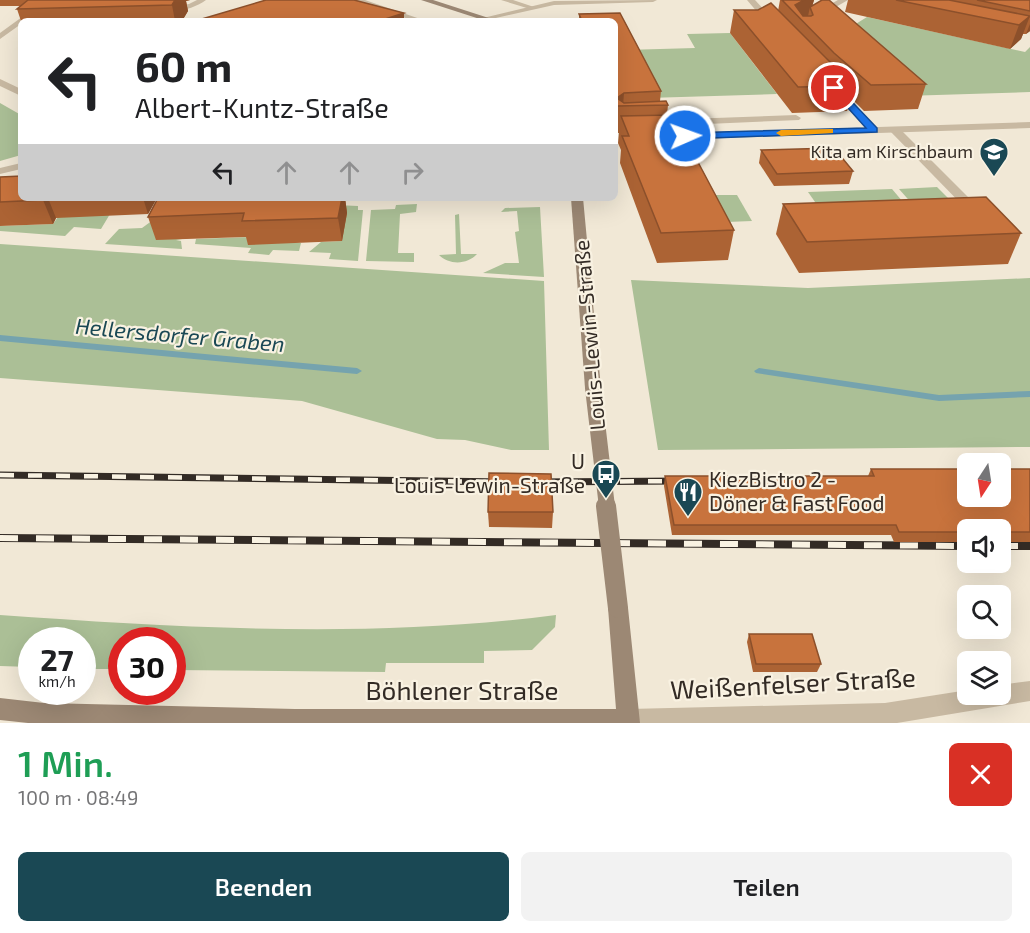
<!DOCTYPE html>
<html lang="de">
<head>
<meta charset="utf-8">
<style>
  :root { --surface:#fff; --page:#f2f2f2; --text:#202124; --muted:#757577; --accent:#1a4854 }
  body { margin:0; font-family:"Exo 2",sans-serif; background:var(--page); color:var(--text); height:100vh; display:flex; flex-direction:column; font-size:22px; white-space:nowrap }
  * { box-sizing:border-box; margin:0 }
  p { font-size:20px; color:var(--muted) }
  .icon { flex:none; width:33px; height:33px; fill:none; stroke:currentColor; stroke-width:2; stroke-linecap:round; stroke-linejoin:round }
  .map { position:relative; height:723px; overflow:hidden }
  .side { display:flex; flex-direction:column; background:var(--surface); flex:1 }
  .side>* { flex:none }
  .top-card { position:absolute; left:18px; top:18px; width:600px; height:183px; border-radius:9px; box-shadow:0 6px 24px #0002; background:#fff; color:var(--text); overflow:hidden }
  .needle { width:39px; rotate:192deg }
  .fabs { position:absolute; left:957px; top:453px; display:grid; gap:12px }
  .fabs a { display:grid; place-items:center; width:54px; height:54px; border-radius:9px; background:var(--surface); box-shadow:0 6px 24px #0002; font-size:30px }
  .speed { position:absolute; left:18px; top:627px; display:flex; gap:12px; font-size:30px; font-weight:700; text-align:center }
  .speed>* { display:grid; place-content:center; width:78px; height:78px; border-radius:50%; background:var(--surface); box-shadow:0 6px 24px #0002; line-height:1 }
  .speed small { font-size:15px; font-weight:400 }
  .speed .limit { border:9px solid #d22; background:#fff; color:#111 }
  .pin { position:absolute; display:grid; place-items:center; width:51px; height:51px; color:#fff; margin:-26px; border:3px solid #fff; border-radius:50%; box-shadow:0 2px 6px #0007 }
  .me { position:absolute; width:66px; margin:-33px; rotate:88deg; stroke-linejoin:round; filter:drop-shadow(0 0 4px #0008) }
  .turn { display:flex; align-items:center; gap:21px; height:126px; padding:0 18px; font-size:27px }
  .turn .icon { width:78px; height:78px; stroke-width:2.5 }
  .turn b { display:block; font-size:42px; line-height:51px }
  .lanes { display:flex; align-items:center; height:57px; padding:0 18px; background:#0003; justify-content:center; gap:30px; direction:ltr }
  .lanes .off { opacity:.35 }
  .round { display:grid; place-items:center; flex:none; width:63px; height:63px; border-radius:9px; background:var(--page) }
  .overview { display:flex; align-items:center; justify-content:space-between; height:102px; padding:0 18px }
  h1 { font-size:36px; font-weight:600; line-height:45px; color:#1e9e55 }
  .cta { display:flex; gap:12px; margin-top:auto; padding:12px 18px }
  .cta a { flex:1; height:69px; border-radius:9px; background:var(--accent); color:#fff; font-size:24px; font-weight:600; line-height:69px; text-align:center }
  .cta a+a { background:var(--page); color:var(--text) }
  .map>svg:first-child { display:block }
  .green { fill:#abbf96 }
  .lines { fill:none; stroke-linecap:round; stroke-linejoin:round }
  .stream { fill:#75a3ae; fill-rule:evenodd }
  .lane { fill:#c8b9a2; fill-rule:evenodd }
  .street { fill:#c8b9a2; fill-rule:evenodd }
  .secondary { fill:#9c8874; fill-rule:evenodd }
  .rail-far1-casing { stroke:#332b25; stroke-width:7 }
  .rail-casing { stroke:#332b25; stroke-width:8 }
  .rail-far1 { stroke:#f9f2e2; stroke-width:4.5; stroke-dasharray:14; stroke-linecap:butt }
  .rail { stroke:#f9f2e2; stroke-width:6; stroke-dasharray:18; stroke-linecap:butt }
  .secondary-bridge-far1 { stroke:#9c8874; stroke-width:16 }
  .secondary-bridge { stroke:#9c8874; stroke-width:20 }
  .wall { fill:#ac6334 }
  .shaded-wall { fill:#8c502b }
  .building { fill:#c8733d; stroke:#8c502b; stroke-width:1.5 }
  .route { fill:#1a73e8; stroke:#114b97; stroke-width:1.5 }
  .slow { fill:#f59e0b }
  .labels { text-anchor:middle; stroke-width:4.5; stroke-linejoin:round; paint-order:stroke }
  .far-poi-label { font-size:18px; fill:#332b25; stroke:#f9f2e2; text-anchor:end }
  .street-label { font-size:21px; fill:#332b25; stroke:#f9f2e2 }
  .poi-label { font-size:21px; fill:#332b25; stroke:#f9f2e2; text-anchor:end }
  .water-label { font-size:22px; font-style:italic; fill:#1a4854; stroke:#f9f2e2 }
  .near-street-label { font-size:26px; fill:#332b25; stroke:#f9f2e2 }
</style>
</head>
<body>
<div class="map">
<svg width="1030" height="723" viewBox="0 0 1030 723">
  <rect width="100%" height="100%" fill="#f1e8d6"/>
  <g class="green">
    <polygon points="867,17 1025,52 1030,47 1030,92 904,96 838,35"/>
    <polygon points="730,33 777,94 648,98 625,50 695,48 687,34"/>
    <polygon points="0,103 21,115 21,155 0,161"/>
    <polygon points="937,187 963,213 922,215 899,189"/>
    <polygon points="892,189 914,215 827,219 808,192"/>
    <polygon points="713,195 737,195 752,221 727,222"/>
    <polygon points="248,201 358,206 358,210 363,210 358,261 329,259 331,253 309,252 321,242 342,241 346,213 176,240 181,241 182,249 105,244 119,229 142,228 175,204"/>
    <polygon points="417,204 416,212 400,214 398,253 414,253 414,262 366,261 371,210 395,209 396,205"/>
    <polygon points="540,207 544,277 483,273 505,263 519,263 515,232 519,231 517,211 501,212 505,208"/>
    <polygon points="110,214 101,229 74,227 65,236 0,231 0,226 53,224 58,217"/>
    <path d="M459,214l2,40h16c-10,11 -28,11 -38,1l17,-1 -1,-39z"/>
    <polygon points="250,237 301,243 299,251 273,250 269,255 248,253 251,248 195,244 196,239"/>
    <polygon points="0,244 544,281 549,450 511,450 465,440 437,439 302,401 0,378"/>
    <polygon points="1030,278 1030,447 658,450 631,280 808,288"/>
    <path d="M0,615c184,13 372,24 556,0l-1,12 -23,23 -48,1v12h-98l-1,9 -212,-2 -1,-30h-50l-1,29h-38l-1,-29h-50l-1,27 -31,-1z"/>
  </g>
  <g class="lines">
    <g class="stream">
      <polygon points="0,335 357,368 362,371 357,374 0,341"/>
      <polygon points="759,368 939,395 1030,391 1030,397 939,401 756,373 754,371"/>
    </g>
    <g class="lane">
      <polygon points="354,0 365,0 426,21 414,21"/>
      <polygon points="501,0 513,0 534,7 530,9"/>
      <polygon points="747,0 755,0 776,23 776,27 770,27"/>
      <polygon points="838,0 848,0 820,16 813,14"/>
      <polygon points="832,87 838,87 877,128 877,132 869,132 832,91"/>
      <polygon points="796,115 801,118 799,120 707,124 713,135 708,138 704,137 697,124 659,126 654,123 659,120"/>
      <polygon points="890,127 898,127 980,209 980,215 972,215 890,131"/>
    </g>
    <g class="street">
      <path d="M197,0h9c-11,8 -30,14 -42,9l25,-5z"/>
      <polygon points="657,0 653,2 554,5 487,20 483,18 554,1"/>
      <polygon points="33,9 40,11 21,21 21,24 0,39 0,33"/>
      <polygon points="0,79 21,89 21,96 0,86"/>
      <polygon points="1030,122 1030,128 666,140 661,137 666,134"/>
      <polygon points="21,163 21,169 0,174 0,168"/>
      <polygon points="1030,681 1030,701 897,723 619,723 618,720 621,712 629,709 885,703 968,690 968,694 1000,694 1000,685"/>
    </g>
    <g class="secondary">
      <polygon points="421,0 433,0 498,21 486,21"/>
      <polygon points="571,198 583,198 601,388 593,393 585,388"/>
      <polygon points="618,599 625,602 628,608 640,723 28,723 0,720 0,698 44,703 295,709 616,709 608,608 611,602"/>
    </g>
    <g class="rail-far1-casing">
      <g id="rail-far1">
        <polyline points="0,475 506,482"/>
        <polyline points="536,482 683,481"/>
      </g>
    </g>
    <g class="rail-casing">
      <g id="rail">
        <polyline points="0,538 968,546"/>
        <polyline points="1000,546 1030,546"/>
      </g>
    </g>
    <use href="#rail-far1" class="rail-far1"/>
    <use href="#rail" class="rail"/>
    <polyline class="secondary-bridge-far1" points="593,388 607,507"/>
    <polyline class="secondary-bridge" points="606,506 618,608"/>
  </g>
  <g class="wall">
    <polygon points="0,0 190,0 186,1 188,11 182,21 21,21 17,9 21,6 0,6"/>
    <polygon points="780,0 814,0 812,6 926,84 918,109 864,111 851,98 847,111 792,113 730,33 734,10 778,11"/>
    <polygon points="848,0 1030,0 1030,31 1026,34 1023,34 1021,39 1010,49 845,12"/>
    <polygon points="620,13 661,91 660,101 666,101 668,105 667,115 673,115 734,230 728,260 657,263 620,163 621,150 618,143 619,133 615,133 615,21 579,21 579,14"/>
    <polygon points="761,150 853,171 849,184 774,186 759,163"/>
    <polygon points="0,177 21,198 157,198 148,214 56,218 53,224 0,226"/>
    <polygon points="158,198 345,198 347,213 342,241 248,245 246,237 156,240 148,217"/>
    <polygon points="783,204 1021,233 1008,264 799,273 776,234"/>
    <polygon points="871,469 1030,469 1030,542 1000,542 1000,530 968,530 968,542 894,542 891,535 672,535 664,486 665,476 868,476"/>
    <polygon points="488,512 553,512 552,528 489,527"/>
    <polygon points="749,634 821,664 817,672 753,672 747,642"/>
  </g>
  <g class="shaded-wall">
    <polygon points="174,0 190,0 186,1 188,11 182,21 175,21 172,5"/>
    <polygon points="804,0 814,0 811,11 810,7 808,16 802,20 795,5"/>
    <polygon points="404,13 404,21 379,21"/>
    <polygon points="1030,16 1021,39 1010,49 1019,25"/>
    <polygon points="1030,24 1030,31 1026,34"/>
    <polygon points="624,93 623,106 617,98"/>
    <polygon points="45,198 48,198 56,218 53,224 43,200"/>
    <polygon points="143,198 157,198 148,214"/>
    <polygon points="342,198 345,198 347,213 342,241 338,218"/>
  </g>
  <g class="building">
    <polygon points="28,0 175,0 172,5 17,9"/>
    <polygon points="266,0 354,0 404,13 379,21 195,21"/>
    <polygon points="782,0 804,0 795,5 803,16 811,16 813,15 810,7 822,0 829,0 926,84 871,85 834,53"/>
    <polygon points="896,0 949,0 1030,16 1019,25"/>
    <polygon points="977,0 1030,0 1030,11"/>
    <polygon points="771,3 854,86 798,87 734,10 758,10"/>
    <polygon points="620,13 661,91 624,93 617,98 624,103 666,101 668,105 617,106 615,102 615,21 582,21 579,14"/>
    <polygon points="673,115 734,230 661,233 622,136 629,136 621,116"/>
    <polygon points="834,148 853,171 777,174 761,150"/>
    <polygon points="21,176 21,198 45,198 43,200 0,202 0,177"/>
    <polygon points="986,197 1021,233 807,242 783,204"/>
    <polygon points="158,198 342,198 338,218 242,221 244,213 148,217"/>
    <polygon points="871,469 968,469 968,496 1000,496 1000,469 1030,469 1030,532 1000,532 1000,530 968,530 968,532 899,532 896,525 674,525 665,476 874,476"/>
    <polygon points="489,473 551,474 553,512 488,512"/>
    <polygon points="749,634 812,634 821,664 756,664"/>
  </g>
  <polygon class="route" points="831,86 837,86 877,128 877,132 685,139 680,136 685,133 866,128 831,89"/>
  <polygon class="slow" points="830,129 833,129 833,133 781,136 776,133 781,130"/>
  <defs>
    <g id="school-pin" transform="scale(1.5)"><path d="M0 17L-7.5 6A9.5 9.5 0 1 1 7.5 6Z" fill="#1a4854" stroke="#f9f2e2"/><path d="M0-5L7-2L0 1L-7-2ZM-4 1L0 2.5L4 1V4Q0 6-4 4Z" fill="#fff"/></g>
    <g id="bus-pin" transform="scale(1.5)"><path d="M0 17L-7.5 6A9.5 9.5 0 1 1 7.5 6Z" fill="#1a4854" stroke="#f9f2e2"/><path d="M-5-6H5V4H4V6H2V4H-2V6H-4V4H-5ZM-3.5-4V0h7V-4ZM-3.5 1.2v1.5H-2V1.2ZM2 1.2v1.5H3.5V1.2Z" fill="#fff"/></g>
    <g id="restaurant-pin" transform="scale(1.5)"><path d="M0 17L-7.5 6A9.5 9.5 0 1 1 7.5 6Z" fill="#1a4854" stroke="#f9f2e2"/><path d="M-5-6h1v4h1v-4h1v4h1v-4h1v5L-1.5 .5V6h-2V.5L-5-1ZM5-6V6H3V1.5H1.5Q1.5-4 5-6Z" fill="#fff"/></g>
  </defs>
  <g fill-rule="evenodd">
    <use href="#school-pin" x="994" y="152"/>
    <use href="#bus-pin" x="606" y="474"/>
    <use href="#restaurant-pin" x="688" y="492"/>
  </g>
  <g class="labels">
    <g class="far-poi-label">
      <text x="973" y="158">Kita am Kirschbaum</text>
    </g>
    <g class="street-label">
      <text transform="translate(590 335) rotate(-95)" y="7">Louis-Lewin-Straße</text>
    </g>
    <g class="poi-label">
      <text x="585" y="469">U<tspan x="585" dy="24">Louis-Lewin-Straße</tspan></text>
      <text x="709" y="487" text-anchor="start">KiezBistro 2 -<tspan x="709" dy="24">Döner &amp; Fast Food</tspan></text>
    </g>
    <g class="water-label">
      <text transform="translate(180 335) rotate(5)" y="8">Hellersdorfer Graben</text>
    </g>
    <g class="near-street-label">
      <text transform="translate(793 684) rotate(-3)" y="9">Weißenfelser Straße</text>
      <text x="462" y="700">Böhlener Straße</text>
    </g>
  </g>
</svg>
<div class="fabs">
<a><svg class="needle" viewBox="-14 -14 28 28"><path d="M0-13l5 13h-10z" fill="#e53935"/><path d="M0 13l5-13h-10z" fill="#757577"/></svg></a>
<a><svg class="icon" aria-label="sound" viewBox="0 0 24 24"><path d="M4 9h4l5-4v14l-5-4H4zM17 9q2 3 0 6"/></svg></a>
<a><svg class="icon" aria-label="search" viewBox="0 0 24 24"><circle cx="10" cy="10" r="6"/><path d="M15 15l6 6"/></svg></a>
<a><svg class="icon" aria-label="layers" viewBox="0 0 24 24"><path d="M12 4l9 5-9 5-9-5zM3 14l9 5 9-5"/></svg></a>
</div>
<div class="speed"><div>27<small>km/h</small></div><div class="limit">30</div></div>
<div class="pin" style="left:834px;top:88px;background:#d93025"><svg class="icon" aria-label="arrive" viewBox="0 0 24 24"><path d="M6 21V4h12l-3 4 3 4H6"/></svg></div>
<svg class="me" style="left:685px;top:136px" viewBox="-20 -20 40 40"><circle r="17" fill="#1a73e8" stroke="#fff" stroke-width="3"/><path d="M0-11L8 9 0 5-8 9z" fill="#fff"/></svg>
<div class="top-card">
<div class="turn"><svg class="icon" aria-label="left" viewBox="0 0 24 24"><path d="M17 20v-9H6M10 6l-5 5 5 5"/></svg><div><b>60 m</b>Albert-Kuntz-Straße</div></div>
<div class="lanes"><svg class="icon" aria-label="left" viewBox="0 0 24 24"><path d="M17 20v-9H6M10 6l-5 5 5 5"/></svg><svg class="icon off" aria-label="ahead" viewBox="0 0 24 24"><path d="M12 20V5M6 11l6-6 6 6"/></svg><svg class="icon off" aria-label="ahead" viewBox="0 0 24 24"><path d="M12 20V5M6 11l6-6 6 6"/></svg><svg class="icon off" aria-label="right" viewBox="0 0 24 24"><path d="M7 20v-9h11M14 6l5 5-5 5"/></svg></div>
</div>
</div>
<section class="side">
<div class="overview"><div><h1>1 Min.</h1><p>100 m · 08:49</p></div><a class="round" style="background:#d93025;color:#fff"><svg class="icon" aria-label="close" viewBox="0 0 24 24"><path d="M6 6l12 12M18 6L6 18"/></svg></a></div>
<div class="cta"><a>Beenden</a><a>Teilen</a></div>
</section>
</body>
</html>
